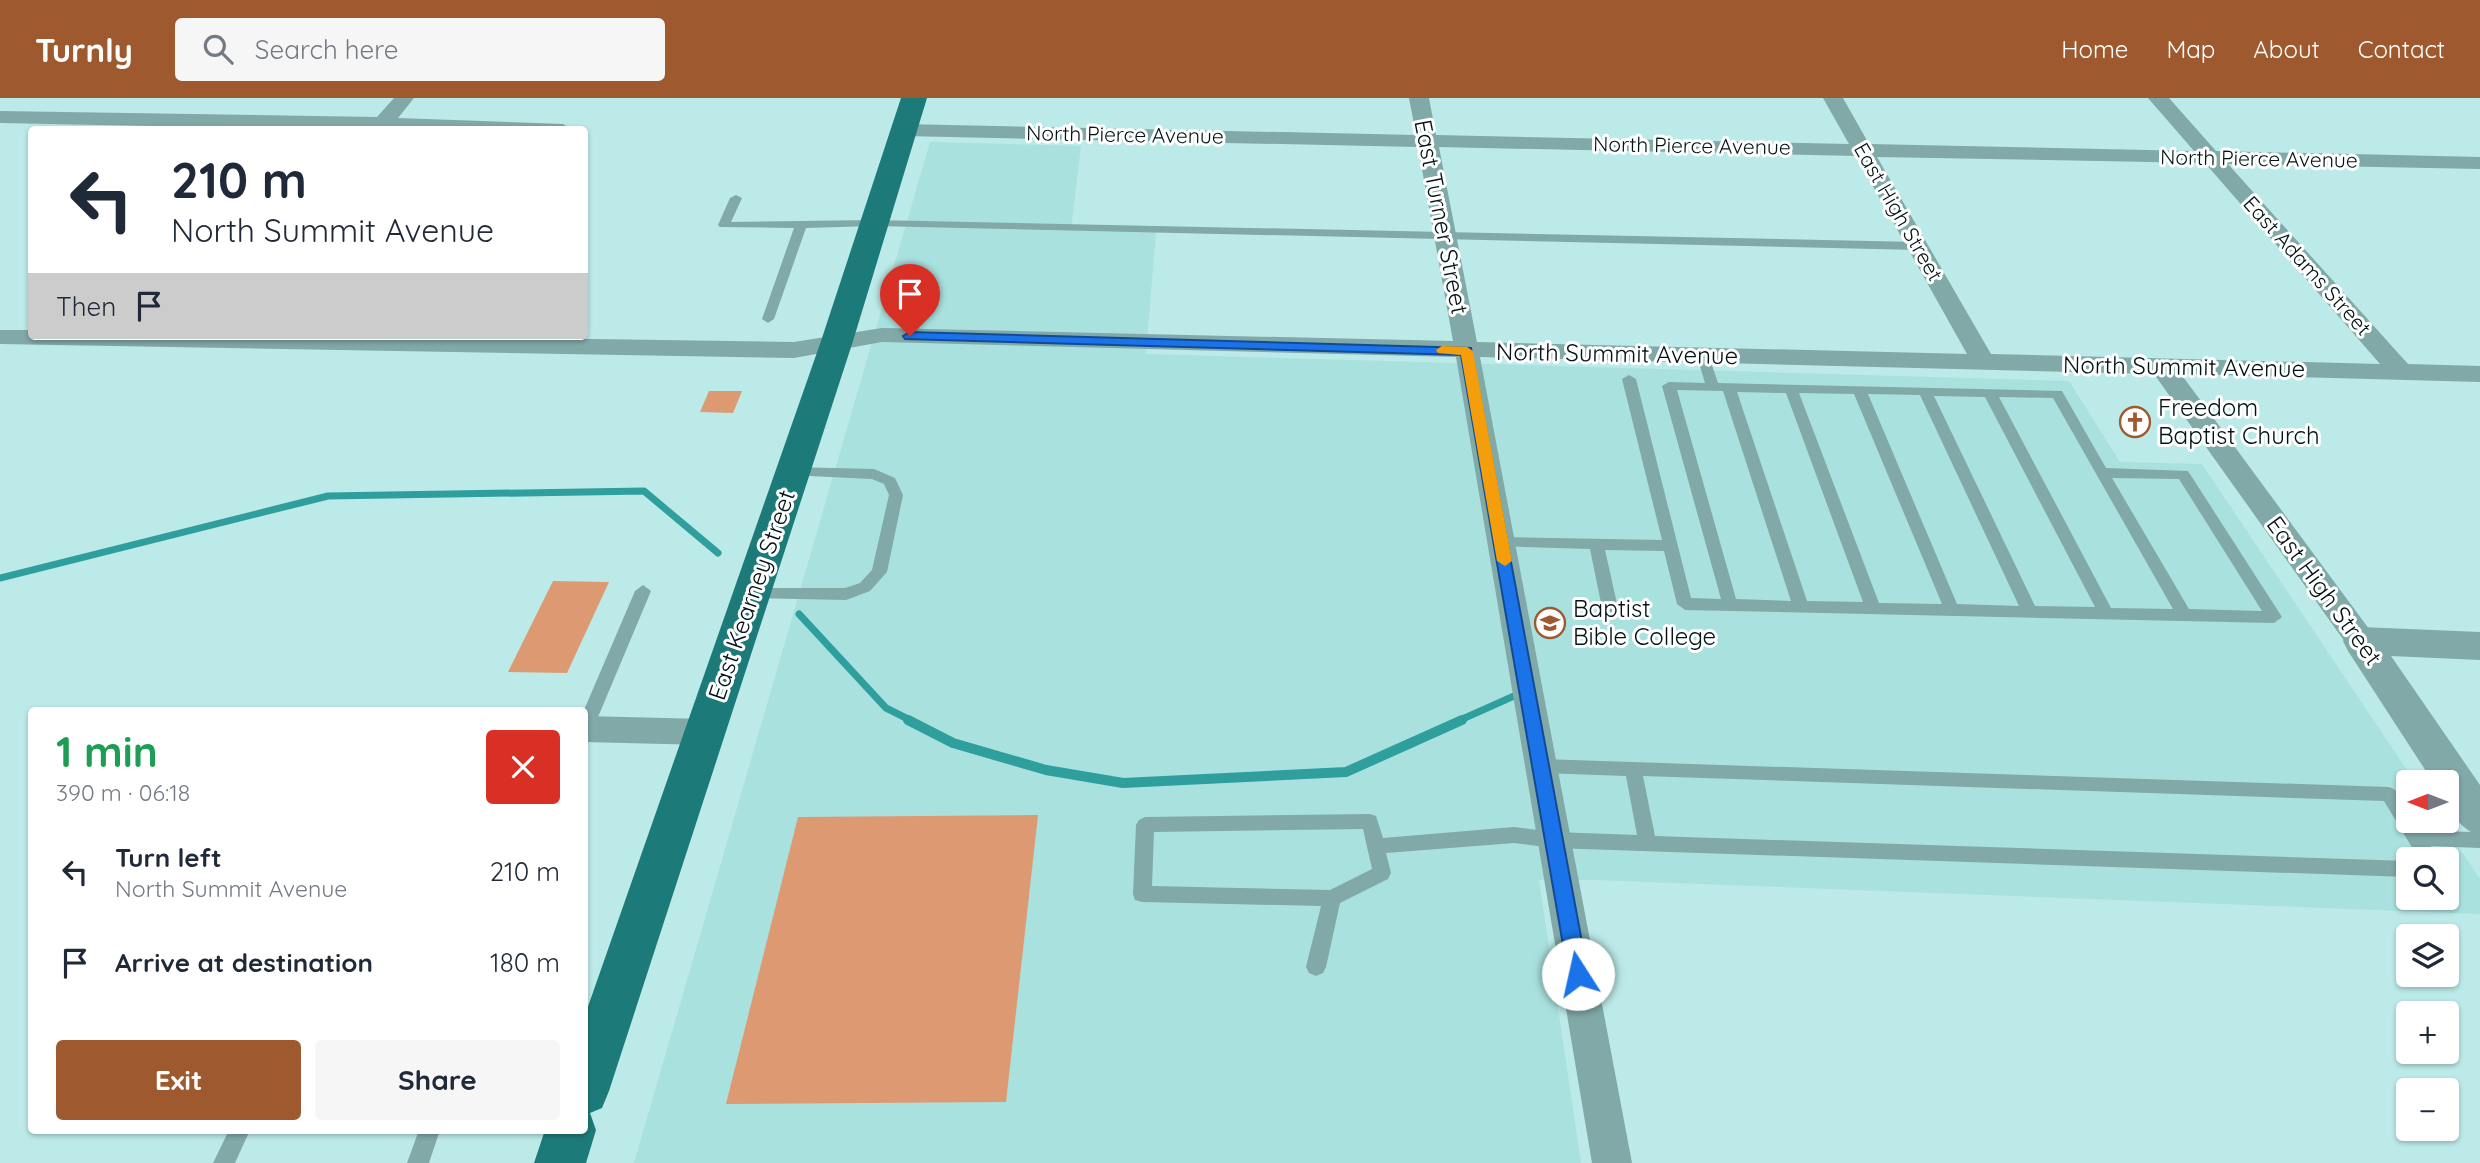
<!DOCTYPE html>
<html lang="en">
<head>
<meta charset="utf-8">
<style>
  :root { --surface:#fff; --page:#f6f6f7; --text:#1f2937; --muted:#747a83; --accent:#9f592e }
  body { margin:0; font-family:Quicksand,sans-serif; background:var(--page); color:var(--text); height:100vh; display:flex; flex-direction:column; font-size:26px; white-space:nowrap }
  * { box-sizing:border-box; margin:0 }
  p { font-size:23px; color:var(--muted) }
  .icon { flex:none; width:38px; height:38px; fill:none; stroke:currentColor; stroke-width:2; stroke-linecap:round; stroke-linejoin:round }
  .map { position:relative; flex:1; overflow:hidden }
  .panel { position:absolute; left:28px; top:609px; width:560px; height:427px; display:flex; flex-direction:column; background:var(--surface); border-radius:7px; box-shadow:0 2px 5px #0004 }
  .panel>* { flex:none }
  .hud { position:absolute; left:28px; top:28px; width:560px; height:214px; border-radius:7px; box-shadow:0 2px 5px #0004; background:#fff; color:var(--text); overflow:hidden }
  .needle { width:46px; rotate:270deg }
  .buttons { position:absolute; left:2396px; top:672px; display:grid; gap:14px }
  .buttons a { display:grid; place-items:center; width:63px; height:63px; border-radius:7px; background:var(--surface); box-shadow:0 2px 5px #0004; font-size:35px }
  .pin { position:absolute; display:grid; place-items:center; width:60px; height:60px; color:#fff; margin:-72px -30px; border-radius:50% 50% 50% 0; rotate:-45deg; box-shadow:0 0 7px #0007 }
  .pin .icon { rotate:45deg }
  .me { position:absolute; width:77px; margin:-38px; rotate:350deg; stroke-linejoin:round; filter:drop-shadow(0 0 5px #0008) }
  .turn { display:flex; align-items:center; gap:24px; height:147px; padding:0 28px; font-size:32px }
  .turn .icon { width:91px; height:91px; stroke-width:2.5 }
  .turn b { display:block; font-size:49px; line-height:60px }
  .then { display:flex; align-items:center; height:66px; padding:0 28px; background:#0003; gap:14px; font-size:26px }
  .round { display:grid; place-items:center; flex:none; width:74px; height:74px; border-radius:7px; background:var(--page) }
  .summary { display:flex; align-items:center; justify-content:space-between; height:119px; padding:0 28px }
  h1 { font-size:42px; font-weight:700; line-height:52px; color:#1e9e55 }
  .action { display:flex; gap:14px; margin-top:auto; padding:14px 28px }
  .action a { flex:1; height:80px; border-radius:7px; background:var(--accent); color:#fff; font-size:28px; font-weight:700; line-height:80px; text-align:center }
  .action a+a { background:var(--page); color:var(--text) }
  ul { padding:0; list-style:none }
  li { display:flex; align-items:center; gap:21px; height:91px; padding:0 28px }
  li div { flex:1 }
  li b { display:block; font-size:26px }
  li em { font-style:normal }
  header { display:flex; align-items:center; gap:42px; box-sizing:border-box; height:98px; padding:0 35px; background:var(--accent); color:#fff }
  header strong { font-size:33px }
  nav { display:flex; gap:38px; margin-inline-start:auto; font-size:24px }
  .search { width:490px; height:63px; background:var(--page); display:flex; align-items:center; gap:18px; box-sizing:border-box; padding:0 24px; border-radius:7px; color:var(--muted); font-size:26px }
  .map>svg:first-child { display:block }
  .built { fill:#a9e1de; fill-rule:evenodd }
  .lines { fill:none; stroke-linecap:round; stroke-linejoin:round }
  .stream-far1 { stroke:#2e9f9d; stroke-width:7 }
  .stream { stroke:#2e9f9d; stroke-width:10 }
  .building { fill:#dd9972 }
  .service { fill:#81a9a8; fill-rule:evenodd }
  .minor { fill:#81a9a8; fill-rule:evenodd }
  .tertiary { fill:#81a9a8; fill-rule:evenodd }
  .primary { fill:#1c7b79; fill-rule:evenodd }
  .route { fill:#1a73e8; stroke:#114b97; stroke-width:2 }
  .slow { fill:#f59e0b }
  .labels { text-anchor:middle; stroke-width:6; stroke-linejoin:round; paint-order:stroke }
  .far-street-label { font-size:21px; fill:#031313; stroke:#fff }
  .street-label { font-size:24px; fill:#031313; stroke:#fff }
  .poi-label { font-size:24px; fill:#031313; stroke:#fff; text-anchor:start }
</style>
</head>
<body>
<header>
<strong>Turnly</strong>
<div class="search"><svg class="icon" aria-label="search" viewBox="0 0 24 24"><circle cx="10" cy="10" r="6"/><path d="M15 15l6 6"/></svg>Search here</div>
<nav><a>Home</a><a>Map</a><a>About</a><a>Contact</a></nav>
</header>
<div class="map">
<svg width="2480" height="1065" viewBox="0 0 2480 1065">
  <rect width="100%" height="100%" fill="#bceae8"/>
  <path class="built" d="M930,44l151,4 -10,83 85,2 -10,123 923,27 51,81 82,2 213,318h-7v39h33l39,58v35l-883,-34h-58l42,283h-947zM2408,761h38v39h-38z"/>
  <g class="lines">
    <g class="stream-far1">
      <polyline points="0,480 328,398 644,393 718,455"/>
      <polyline points="799,516 886,610 912,623"/>
      <polyline points="1458,623 1514,598"/>
    </g>
    <polyline class="stream" points="908,622 953,645 1046,672 1123,685 1346,674 1462,622"/>
  </g>
  <g class="building">
    <polygon points="709,293 742,293 733,315 700,314"/>
    <polygon points="553,483 609,484 567,575 508,574"/>
    <polygon points="1038,717 1006,1004 726,1006 798,719"/>
  </g>
  <g class="lines">
    <g class="service">
      <polygon points="736,97 742,100 731,124 874,122 1917,144 1923,148 1917,152 874,128 806,130 774,221 768,225 762,221 794,130 720,129 718,127 730,100"/>
      <path d="M1703,254l6,4 9,27 344,8 44,77 82,3 94,146 -8,6 -589,-13 -8,-6 -13,-53 -59,-1 13,58 -8,6 -8,-6 -12,-59 -94,-3 -2,-4 7,-5 161,3 -40,-161 7,-4 7,4 55,219 30,1 -59,-213 7,-4 36,1 -8,-27zM1677,292l46,1 68,210 -55,-2zM1737,294l49,1 77,209 -56,-1zM1799,295l55,1 88,210 -63,-1zM1868,296l52,1 99,211 -62,-2zM1934,298l51,1 110,210 -60,-1zM1999,299l54,1 120,211 -62,-1zM2112,380l67,1 83,132 -73,-2z"/>
      <polygon points="793,369 874,371 895,380 903,397 887,474 870,493 846,502 747,500 744,496 747,492 752,490 845,490 860,485 872,472 889,397 884,386 872,381 788,377 786,374"/>
      <polygon points="643,487 651,493 593,631 591,636 584,638 584,612 635,493"/>
      <path d="M1541,661l848,28c13,4 19,21 19,34h7l6,10 59,1v16l-49,-2 7,13h-19l-35,-58 -741,-25 12,60 753,25v16l-854,-29 -40,-5 -128,10 5,20 -3,6 -48,24 -14,64 -3,6 -7,3 -7,-3 -3,-6 15,-61 -179,-4 -7,-2 -2,-6 3,-69 3,-5 6,-3 225,-3 6,2 7,22 131,-11 40,5 83,3 -11,-59 -85,-3 -6,-2 -3,-5 3,-5zM1363,731l9,40 -42,21 -178,-4 2,-54z"/>
      <polygon points="229,1032 250,1032 235,1065 213,1065"/>
      <polygon points="419,1032 440,1032 429,1065 407,1065"/>
    </g>
    <g class="minor">
      <polygon points="394,0 414,0 398,20 563,26 573,32 367,32 0,25 0,13 377,19"/>
      <path d="M1409,0h20l7,37 413,9 -26,-46h20l26,46 325,7 -46,-53h21l47,53 264,6v12l-252,-5 180,200 72,2v16l-299,-8 191,259 4,8 -4,8 -11,3 -11,-3 -196,-275 -674,-17 152,806h-40l-136,-806 -574,-15 -88,16 -794,-14v-14h32v6h362l400,6 88,-14 571,13 -35,-194 -515,-11 -7,-2 -3,-4 3,-4 7,-2 513,11zM1439,49l417,9 111,198 -490,-12zM1877,59l328,6 175,201 -389,-10z"/>
      <polygon points="584,618 705,621 716,625 721,634 716,643 705,647 584,644"/>
    </g>
    <path class="tertiary" d="M2361,529l119,5v28l-89,-4 89,129v51c-24,-8 -34,-30 -34,-54h-13l-85,-131 -5,-10 5,-10z"/>
    <polygon class="primary" points="901,0 927,0 853,243 609,993 602,1010 590,1015 596,1032 586,1065 534,1065 545,1032 584,1032 584,920 821,243"/>
  </g>
  <polygon class="route" points="910,234 1471,250 1588,876 1585,883 1578,885 1571,883 1568,876 1461,257 905,241 903,238"/>
  <polygon class="slow" points="1442,248 1467,249 1473,253 1512,463 1505,468 1497,463 1461,257 1438,255 1436,252"/>
  <defs>
    <g id="church-ring" transform="scale(1.575)"><circle r="9.5" fill="#fff" stroke="#9f592e" stroke-width="1.5"/><path d="M-1.2-6h2.4v3.5h3.3v2.4h-3.3V6h-2.4V-.1h-3.3v-2.4h3.3Z" fill="#9f592e"/></g>
    <g id="university-ring" transform="scale(1.575)"><circle r="9.5" fill="#fff" stroke="#9f592e" stroke-width="1.5"/><path d="M0-5L7-2L0 1L-7-2ZM-4 1L0 2.5L4 1V4Q0 6-4 4Z" fill="#9f592e"/></g>
  </defs>
  <g fill-rule="evenodd">
    <use href="#church-ring" x="2135" y="324"/>
    <use href="#university-ring" x="1550" y="525"/>
  </g>
  <g class="labels">
    <g class="far-street-label">
      <text transform="translate(1125 37) rotate(1)" y="7">North Pierce Avenue</text>
      <text transform="translate(1692 48) rotate(1)" y="7">North Pierce Avenue</text>
      <text transform="translate(2259 61) rotate(1)" y="7">North Pierce Avenue</text>
      <text transform="translate(1898 114) rotate(60)" y="7">East High Street</text>
      <text transform="translate(2307 168) rotate(48)" y="7">East Adams Street</text>
    </g>
    <g class="street-label">
      <text transform="translate(1441 119) rotate(79)" y="8">East Turner Street</text>
      <text transform="translate(1617 256) rotate(1)" y="8">North Summit Avenue</text>
      <text transform="translate(2184 269) rotate(1)" y="8">North Summit Avenue</text>
      <text transform="translate(2324 493) rotate(54)" y="8">East High Street</text>
      <text transform="translate(752 497) rotate(-71)" y="8">East Kearney Street</text>
    </g>
    <g class="poi-label">
      <text x="2158" y="318">Freedom<tspan x="2158" dy="28">Baptist Church</tspan></text>
      <text x="1573" y="519">Baptist<tspan x="1573" dy="28">Bible College</tspan></text>
    </g>
  </g>
</svg>
<div class="buttons">
<a><svg class="needle" viewBox="-14 -14 28 28"><path d="M0-13l5 13h-10z" fill="#e53935"/><path d="M0 13l5-13h-10z" fill="#747a83"/></svg></a>
<a><svg class="icon" aria-label="search" viewBox="0 0 24 24"><circle cx="10" cy="10" r="6"/><path d="M15 15l6 6"/></svg></a>
<a><svg class="icon" aria-label="layers" viewBox="0 0 24 24"><path d="M12 4l9 5-9 5-9-5zM3 14l9 5 9-5"/></svg></a>
<a>+</a>
<a>−</a>
</div>
<div class="pin" style="left:910px;top:238px;background:#d93025"><svg class="icon" aria-label="arrive" viewBox="0 0 24 24"><path d="M6 21V4h12l-3 4 3 4H6"/></svg></div>
<svg class="me" style="left:1578px;top:876px" viewBox="-20 -20 40 40"><circle r="19" fill="#fff"/><path d="M0-13L10 11 0 6-10 11z" fill="#1a73e8"/></svg>
<div class="hud">
<div class="turn"><svg class="icon" aria-label="left" viewBox="0 0 24 24"><path d="M17 20v-9H6M10 6l-5 5 5 5"/></svg><div><b>210 m</b>North Summit Avenue</div></div>
<div class="then">Then<svg class="icon" aria-label="arrive" viewBox="0 0 24 24"><path d="M6 21V4h12l-3 4 3 4H6"/></svg></div>
</div>
<section class="panel">
<div class="summary"><div><h1>1 min</h1><p>390 m · 06:18</p></div><a class="round" style="background:#d93025;color:#fff"><svg class="icon" aria-label="close" viewBox="0 0 24 24"><path d="M6 6l12 12M18 6L6 18"/></svg></a></div>
<ul>
<li><svg class="icon" aria-label="left" viewBox="0 0 24 24"><path d="M17 20v-9H6M10 6l-5 5 5 5"/></svg><div><b>Turn left</b><p>North Summit Avenue</p></div><em>210 m</em></li>
<li><svg class="icon" aria-label="arrive" viewBox="0 0 24 24"><path d="M6 21V4h12l-3 4 3 4H6"/></svg><div><b>Arrive at destination</b></div><em>180 m</em></li>
</ul>
<div class="action"><a>Exit</a><a>Share</a></div>
</section>
</div>
</body>
</html>
